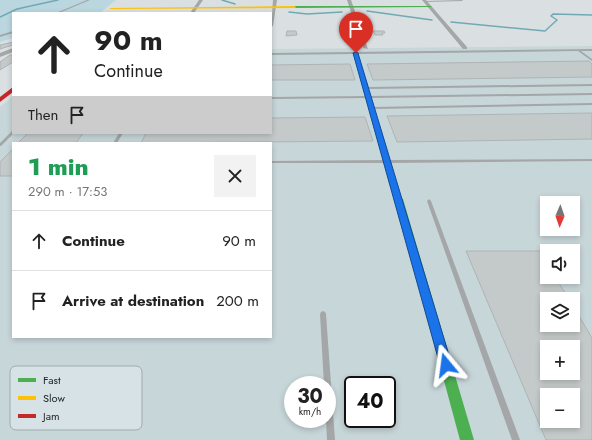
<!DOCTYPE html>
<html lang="en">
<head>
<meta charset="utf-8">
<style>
  :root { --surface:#fff; --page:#f2f2f2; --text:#222; --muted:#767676; --line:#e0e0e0 }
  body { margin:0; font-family:Jost,sans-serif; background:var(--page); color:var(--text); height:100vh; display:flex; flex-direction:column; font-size:15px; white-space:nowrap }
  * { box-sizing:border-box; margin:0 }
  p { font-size:13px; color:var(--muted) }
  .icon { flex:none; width:22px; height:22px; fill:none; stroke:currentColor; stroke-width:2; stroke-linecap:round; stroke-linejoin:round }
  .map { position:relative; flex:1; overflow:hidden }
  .sheet { position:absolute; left:12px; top:142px; width:260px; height:196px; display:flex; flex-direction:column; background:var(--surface); border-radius:0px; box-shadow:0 2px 6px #0003 }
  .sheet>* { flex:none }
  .top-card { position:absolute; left:12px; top:12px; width:260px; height:122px; border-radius:0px; box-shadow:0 2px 6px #0003; background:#fff; color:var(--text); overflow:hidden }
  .needle { width:26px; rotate:182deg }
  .buttons { position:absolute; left:540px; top:196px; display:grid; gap:8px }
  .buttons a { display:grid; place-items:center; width:40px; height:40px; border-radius:0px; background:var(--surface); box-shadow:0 2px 6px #0003; font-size:20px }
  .speed { position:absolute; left:284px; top:376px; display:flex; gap:8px; font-size:20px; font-weight:700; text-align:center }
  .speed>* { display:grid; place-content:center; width:52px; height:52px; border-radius:50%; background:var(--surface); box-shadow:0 2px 6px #0003; line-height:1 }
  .speed small { font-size:10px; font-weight:400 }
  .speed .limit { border:2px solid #111; border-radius:6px; background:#fff; color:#111 }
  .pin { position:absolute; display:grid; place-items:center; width:34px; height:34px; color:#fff; margin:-41px -17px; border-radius:50% 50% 50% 0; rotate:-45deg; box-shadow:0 0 4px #0007 }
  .pin .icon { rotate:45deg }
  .me { position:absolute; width:44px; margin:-22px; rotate:344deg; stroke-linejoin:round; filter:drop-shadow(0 0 3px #0008) }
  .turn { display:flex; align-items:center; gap:14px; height:84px; padding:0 16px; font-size:18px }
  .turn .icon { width:52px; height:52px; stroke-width:2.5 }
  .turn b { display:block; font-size:28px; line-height:34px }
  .then { display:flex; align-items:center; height:38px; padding:0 16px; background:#0003; gap:8px; font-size:15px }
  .round { display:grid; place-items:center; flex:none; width:42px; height:42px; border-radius:0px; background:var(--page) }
  .summary { display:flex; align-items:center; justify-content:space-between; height:68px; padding:0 16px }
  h1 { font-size:24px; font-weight:800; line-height:30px; color:#1e9e55 }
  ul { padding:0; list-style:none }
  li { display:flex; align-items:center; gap:12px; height:60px; padding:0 16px; border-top:1px solid var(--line) }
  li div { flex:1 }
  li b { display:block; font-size:15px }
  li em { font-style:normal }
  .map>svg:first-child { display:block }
  .built { fill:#c7d6d9; fill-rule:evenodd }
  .green { fill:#bad7df }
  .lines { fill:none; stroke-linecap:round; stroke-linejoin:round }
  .stream { stroke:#70a9b5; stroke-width:1.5 }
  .building { fill:#c4c9ca; stroke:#afb3b4; fill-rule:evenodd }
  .lane { fill:#a4a6a7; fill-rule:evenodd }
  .street { fill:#a4a6a7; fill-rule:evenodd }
  .fast { fill:#4caf50; fill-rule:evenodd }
  .slow { fill:#ffc107; fill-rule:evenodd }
  .jam { fill:#c62828; fill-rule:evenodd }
  .route { fill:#1a73e8; stroke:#114b97 }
  .key { fill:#d6e2e5; stroke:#a0aaac; stroke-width:1 }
  .key-label { font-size:11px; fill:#222728 }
</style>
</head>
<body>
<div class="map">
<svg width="592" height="440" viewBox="0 0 592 440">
  <rect width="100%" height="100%" fill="#dae0e2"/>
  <path class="built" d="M592,46v394h-592v-333l13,-11v37h258v-84zM13,143h258v194h-258zM547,203h26v26h-26zM547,251h26v26h-26zM547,299h26v26h-26zM547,347h26v26h-26zM293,385h34v34h-34zM353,385h34v34h-34zM547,395h26v26h-26z"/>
  <polygon class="green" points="0,0 116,0 100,13 13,13 13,38 0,42"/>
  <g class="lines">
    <g class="stream">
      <polyline points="222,0 235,4"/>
      <polyline points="367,11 432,20"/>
      <polyline points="289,12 307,14 342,12"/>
      <polyline points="0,17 17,9 58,0"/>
      <polyline points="451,22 545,31 557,20 551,16 553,14 592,15"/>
    </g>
  </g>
  <g class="building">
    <polygon points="287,31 296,31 297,35 286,36"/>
    <polygon points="373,31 384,31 385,33 382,33 383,35 375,35"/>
    <polygon points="13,42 13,45 0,49 0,45"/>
    <polygon points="10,55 13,55 13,62 0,70 0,62"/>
    <polygon points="589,61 592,64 592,77 373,80 367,64"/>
    <polygon points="350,64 355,80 271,80 271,65"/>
    <polygon points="592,113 592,139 397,142 387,116"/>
    <polygon points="365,117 373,141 141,143 146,133 271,133 271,118"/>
    <polygon points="28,133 83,133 76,143 18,143"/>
    <polygon points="13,149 13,176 0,176 0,162"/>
    <path d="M466,251h74l7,12v14h8l14,22h-22v26h26v-19l19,32v102h-46zM547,347h26v26h-26zM547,395h26v26h-26z"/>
  </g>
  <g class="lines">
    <g class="lane">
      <polygon points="87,0 90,0 59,13 56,13"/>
      <polygon points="462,0 463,1 424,2 425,1"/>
      <polygon points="13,31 13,33 0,37 0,35"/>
      <polygon points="592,49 592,51 581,51 592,59 592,61 578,51 358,54 368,87 592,84 592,86 368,89 370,96 592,93 592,95 371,98 374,107 592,103 592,105 374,109 390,160 592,159 592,161 390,163 401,199 399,201 397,199 386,163 271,163 271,161 385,160 371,109 369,108 370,107 368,98 271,99 271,97 367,96 355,54 271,55 271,53"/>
      <polygon points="12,131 13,131 13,133 14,133 1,146 0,146 0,143"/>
      <polygon points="119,133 123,133 117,143 113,143"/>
      <polygon points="429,199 431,201 520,440 512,440 427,201"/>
      <polygon points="323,311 325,312 326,314 335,440 327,440 326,419 327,419 327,385 324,385 320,314 321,312"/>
    </g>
    <g class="street">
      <polygon points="199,0 203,0 194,13 190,13"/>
      <polygon points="273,0 277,0 273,26 271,27"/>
      <polygon points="347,0 351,0 368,49 363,48"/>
      <polygon points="422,0 426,0 467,47 467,49 463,49"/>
      <polygon points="13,48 13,52 0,57 0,53"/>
    </g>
    <g class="fast">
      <polygon points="295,6 430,6 432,7 294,8"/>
      <polygon points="399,196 403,199 474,440 460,440 395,199"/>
    </g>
    <polygon class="slow" points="295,6 296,8 111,9 109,8"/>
    <polygon class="jam" points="13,87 13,92 0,102 0,97"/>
  </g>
  <polygon class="route" points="356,52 358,53 452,365 450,369 446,371 441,369 440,365 353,53"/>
  <rect x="10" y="366" width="132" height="64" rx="6" class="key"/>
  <rect x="18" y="378" width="18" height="4" fill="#4caf50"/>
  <rect x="18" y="396" width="18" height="4" fill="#ffc107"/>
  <rect x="18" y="414" width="18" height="4" fill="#c62828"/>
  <g class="key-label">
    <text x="43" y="384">Fast</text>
    <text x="43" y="402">Slow</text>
    <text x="43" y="420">Jam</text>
  </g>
</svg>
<div class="buttons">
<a><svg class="needle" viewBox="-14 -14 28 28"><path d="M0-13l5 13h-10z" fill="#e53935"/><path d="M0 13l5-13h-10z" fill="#767676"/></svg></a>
<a><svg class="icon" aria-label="sound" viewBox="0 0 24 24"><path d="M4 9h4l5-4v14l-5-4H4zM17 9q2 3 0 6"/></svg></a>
<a><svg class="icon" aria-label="layers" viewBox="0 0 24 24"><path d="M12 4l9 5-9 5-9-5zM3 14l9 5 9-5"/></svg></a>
<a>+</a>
<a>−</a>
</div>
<div class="speed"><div>30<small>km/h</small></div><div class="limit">40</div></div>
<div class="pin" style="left:356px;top:53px;background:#d93025"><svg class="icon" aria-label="arrive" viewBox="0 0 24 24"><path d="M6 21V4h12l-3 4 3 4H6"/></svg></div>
<svg class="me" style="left:446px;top:365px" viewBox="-20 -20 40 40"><path d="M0-17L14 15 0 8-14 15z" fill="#1a73e8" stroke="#fff" stroke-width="4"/></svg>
<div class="top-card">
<div class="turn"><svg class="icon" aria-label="ahead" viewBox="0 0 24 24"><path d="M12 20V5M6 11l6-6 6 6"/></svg><div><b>90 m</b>Continue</div></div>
<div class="then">Then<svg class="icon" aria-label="arrive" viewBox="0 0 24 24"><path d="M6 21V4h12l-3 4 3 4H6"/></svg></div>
</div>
<section class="sheet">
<div class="summary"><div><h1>1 min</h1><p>290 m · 17:53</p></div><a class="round"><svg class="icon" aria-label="close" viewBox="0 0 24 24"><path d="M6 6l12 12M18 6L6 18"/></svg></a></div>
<ul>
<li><svg class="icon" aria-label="ahead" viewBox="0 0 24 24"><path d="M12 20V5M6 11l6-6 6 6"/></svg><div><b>Continue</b></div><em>90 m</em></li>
<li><svg class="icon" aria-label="arrive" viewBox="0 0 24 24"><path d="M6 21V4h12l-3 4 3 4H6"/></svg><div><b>Arrive at destination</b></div><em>200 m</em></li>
</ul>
</section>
</div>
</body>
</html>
